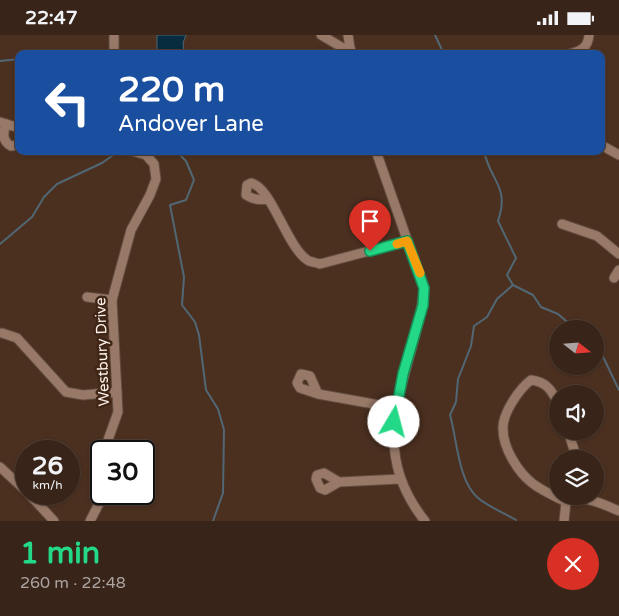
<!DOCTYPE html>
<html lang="en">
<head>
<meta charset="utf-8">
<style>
  :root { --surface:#382418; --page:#3f2c21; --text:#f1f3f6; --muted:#aba4a2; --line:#524137; --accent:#23d886 }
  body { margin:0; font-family:"Varela Round",sans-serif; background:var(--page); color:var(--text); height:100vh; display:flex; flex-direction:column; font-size:19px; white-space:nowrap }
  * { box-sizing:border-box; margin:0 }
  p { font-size:16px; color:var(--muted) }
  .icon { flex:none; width:28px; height:28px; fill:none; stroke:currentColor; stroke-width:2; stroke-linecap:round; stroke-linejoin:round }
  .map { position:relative; height:486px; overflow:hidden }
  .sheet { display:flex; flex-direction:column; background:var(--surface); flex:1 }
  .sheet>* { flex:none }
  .hud { position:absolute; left:15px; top:15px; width:590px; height:105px; border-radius:10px; box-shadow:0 1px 4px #0004,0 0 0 1px var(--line); background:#1a4fa0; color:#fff; overflow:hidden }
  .needle { width:32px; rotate:107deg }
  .fabs { position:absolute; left:549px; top:285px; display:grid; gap:10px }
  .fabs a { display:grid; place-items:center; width:55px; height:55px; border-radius:50%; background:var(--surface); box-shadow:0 1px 4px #0004,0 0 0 1px var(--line); font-size:25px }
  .speed { position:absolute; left:15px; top:405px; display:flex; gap:10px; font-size:25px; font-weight:700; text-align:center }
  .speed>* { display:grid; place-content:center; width:65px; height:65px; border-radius:50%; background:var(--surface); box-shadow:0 1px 4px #0004,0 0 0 1px var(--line); line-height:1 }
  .speed small { font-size:12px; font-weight:400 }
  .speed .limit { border:2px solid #111; border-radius:8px; background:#fff; color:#111 }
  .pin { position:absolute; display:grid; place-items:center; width:42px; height:42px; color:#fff; margin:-51px -21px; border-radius:50% 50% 50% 0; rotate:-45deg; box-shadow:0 0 5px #0007 }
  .pin .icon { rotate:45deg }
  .me { position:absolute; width:55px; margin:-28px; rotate:8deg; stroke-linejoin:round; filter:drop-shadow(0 0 4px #0008) }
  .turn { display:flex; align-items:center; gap:18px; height:105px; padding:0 20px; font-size:22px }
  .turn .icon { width:65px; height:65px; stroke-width:2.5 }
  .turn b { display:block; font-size:35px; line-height:42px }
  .round { display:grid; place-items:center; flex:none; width:52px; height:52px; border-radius:26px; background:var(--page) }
  .headline { display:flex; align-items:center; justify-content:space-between; height:85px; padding:0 20px }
  h1 { font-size:30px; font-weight:700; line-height:38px; color:var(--accent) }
  .status { display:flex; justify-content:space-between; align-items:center; height:35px; padding:0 25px; background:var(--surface); direction:ltr }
  .status svg { height:14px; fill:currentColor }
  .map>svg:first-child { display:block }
  .water { fill:#072b3f; stroke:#516773 }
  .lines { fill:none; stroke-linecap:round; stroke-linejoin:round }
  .stream { stroke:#516773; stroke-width:2 }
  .minor-casing { stroke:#614c3f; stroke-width:11 }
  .minor { stroke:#987967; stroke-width:9 }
  .route-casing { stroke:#178c57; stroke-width:12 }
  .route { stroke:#23d886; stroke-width:9 }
  .slow { stroke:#f59e0b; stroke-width:9 }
  .labels { text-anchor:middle; stroke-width:5; stroke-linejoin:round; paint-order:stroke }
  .street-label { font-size:15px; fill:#fdf2ec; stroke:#402616 }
</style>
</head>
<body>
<div class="status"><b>22:47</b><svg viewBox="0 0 49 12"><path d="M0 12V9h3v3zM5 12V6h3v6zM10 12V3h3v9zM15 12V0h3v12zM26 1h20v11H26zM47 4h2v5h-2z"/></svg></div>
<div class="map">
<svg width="619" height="486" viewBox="0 0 619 486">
  <rect width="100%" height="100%" fill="#4b3020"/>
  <polygon class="water" points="157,0 186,0 183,8 184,19 157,19"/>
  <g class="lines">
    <g class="stream">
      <polyline points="435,0 444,19"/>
      <polyline points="0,26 19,24"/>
      <polyline points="176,116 186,126 194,145 186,165 170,170 184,242 182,270 195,287 199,300 206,355 218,374 224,395 223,458 213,486"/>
      <path d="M484,116c6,30 26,35 14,70l18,37 -9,17 6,10 20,10 8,12 17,7 8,7 18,8"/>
      <polyline points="0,209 32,182 44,162 57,149 102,128 116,118"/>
      <path d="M513,250l-16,14 -10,18 -13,9 -3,20 -13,33 -2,23 -6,13c7,24 8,66 28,83 11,9 26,15 38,22"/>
      <polyline points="595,305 619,355"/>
    </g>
    <g class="minor-casing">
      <g id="minor">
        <polyline points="114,0 114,19"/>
        <polyline points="321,0 343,13 350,13 352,19"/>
        <polyline points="348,0 350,13"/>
        <path d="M569,19c12,-3 19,-6 20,-19"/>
        <polyline points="0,87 19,93"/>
        <path d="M6,89c-3,9 -4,17 5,22l8,-1"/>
        <polyline points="601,110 619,120"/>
        <path d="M376,116l48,137c-8,84 -64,152 1,233"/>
        <path d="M268,164c-9,1 -14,1 -22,-4l1,-10 4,-2c21,4 36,66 58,78 3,1 8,2 11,3l87,-23"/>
        <polyline points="562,189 597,201 619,219"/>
        <polyline points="614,243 619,235"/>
        <polyline points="87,262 112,265"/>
        <polyline points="2,298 17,303 66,357 83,360 117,357"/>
        <polyline points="318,359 300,353 297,348 301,339 310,341 318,359 396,373"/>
        <path d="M558,368c-7,-14 -12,-21 -27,-23 -12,9 -29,34 -28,49 0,19 15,43 29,54 10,8 23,13 34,19"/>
        <polyline points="568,396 577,424"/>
        <polyline points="104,416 118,377 112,265 131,195 150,160 156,144 154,129 146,120 132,116"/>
        <polyline points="0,432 26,456"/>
        <polyline points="339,447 325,455 320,453 316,444 317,440 324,438 339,447 400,444"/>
        <polyline points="29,459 54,486"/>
        <polyline points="90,486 104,459"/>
        <path d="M564,486l2,-19c17,-8 37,2 53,9"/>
      </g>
    </g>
    <use href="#minor" class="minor"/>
  </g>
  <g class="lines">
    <g class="route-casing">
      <polyline id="route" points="370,216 407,206 424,253 423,270 403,339 394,387"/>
    </g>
    <use href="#route" class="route"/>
    <polyline class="slow" points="397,209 407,206 420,238"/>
  </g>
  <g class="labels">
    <g class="street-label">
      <text transform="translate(102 317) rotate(-92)" y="5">Westbury Drive</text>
    </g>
  </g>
</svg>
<div class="fabs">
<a><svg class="needle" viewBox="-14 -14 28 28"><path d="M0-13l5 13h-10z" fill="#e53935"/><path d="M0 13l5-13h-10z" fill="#aba4a2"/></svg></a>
<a><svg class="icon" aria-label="sound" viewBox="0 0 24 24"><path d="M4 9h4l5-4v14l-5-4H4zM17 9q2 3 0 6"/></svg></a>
<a><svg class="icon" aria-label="layers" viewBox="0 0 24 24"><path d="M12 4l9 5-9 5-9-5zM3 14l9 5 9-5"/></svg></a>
</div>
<div class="speed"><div>26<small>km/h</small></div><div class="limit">30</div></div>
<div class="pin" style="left:370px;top:216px;background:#d93025"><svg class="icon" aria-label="arrive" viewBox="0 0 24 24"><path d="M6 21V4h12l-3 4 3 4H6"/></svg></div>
<svg class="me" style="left:394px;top:387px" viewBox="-20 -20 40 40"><circle r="19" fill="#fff"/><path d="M0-13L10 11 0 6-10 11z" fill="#23d886"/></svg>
<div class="hud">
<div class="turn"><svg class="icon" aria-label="left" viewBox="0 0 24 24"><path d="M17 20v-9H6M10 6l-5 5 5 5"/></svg><div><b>220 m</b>Andover Lane</div></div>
</div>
</div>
<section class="sheet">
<div class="headline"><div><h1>1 min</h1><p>260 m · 22:48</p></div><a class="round" style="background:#d93025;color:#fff"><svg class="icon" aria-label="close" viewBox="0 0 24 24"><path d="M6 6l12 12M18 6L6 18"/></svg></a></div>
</section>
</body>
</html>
